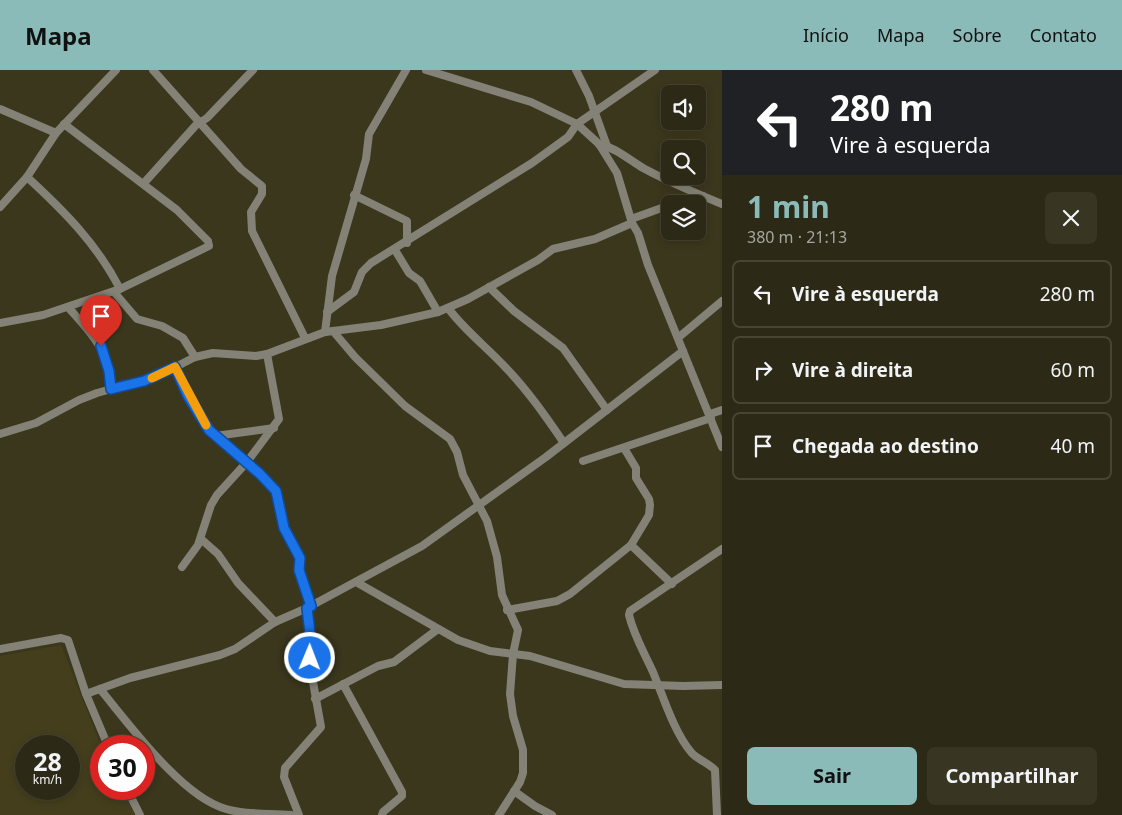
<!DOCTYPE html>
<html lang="pt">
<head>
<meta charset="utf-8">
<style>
  :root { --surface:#2c2916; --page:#383523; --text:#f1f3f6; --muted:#a6a6a1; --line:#484535; --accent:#8bbbb9 }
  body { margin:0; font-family:"Noto Sans",sans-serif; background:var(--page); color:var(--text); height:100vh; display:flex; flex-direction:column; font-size:19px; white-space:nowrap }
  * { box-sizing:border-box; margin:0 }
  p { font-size:16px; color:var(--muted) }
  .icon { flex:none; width:28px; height:28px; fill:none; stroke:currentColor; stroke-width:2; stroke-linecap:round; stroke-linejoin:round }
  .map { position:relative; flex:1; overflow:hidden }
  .panel { display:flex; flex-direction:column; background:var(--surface); width:400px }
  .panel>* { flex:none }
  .hud { background:#202124; color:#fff; overflow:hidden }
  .controls { position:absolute; left:661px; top:15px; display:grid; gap:10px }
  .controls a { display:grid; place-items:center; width:45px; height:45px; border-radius:8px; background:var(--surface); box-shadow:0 2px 8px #0003,0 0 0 1px var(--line); font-size:25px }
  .speed { position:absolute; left:15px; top:665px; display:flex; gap:10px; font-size:25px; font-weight:700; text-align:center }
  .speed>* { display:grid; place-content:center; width:65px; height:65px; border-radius:50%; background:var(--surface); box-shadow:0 2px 8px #0003,0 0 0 1px var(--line); line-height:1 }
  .speed small { font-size:12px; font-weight:400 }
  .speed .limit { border:8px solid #d22; background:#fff; color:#111 }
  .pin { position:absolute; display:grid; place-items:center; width:42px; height:42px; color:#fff; margin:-51px -21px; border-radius:50% 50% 50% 0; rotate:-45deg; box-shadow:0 0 5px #0007 }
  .pin .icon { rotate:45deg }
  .me { position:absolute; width:55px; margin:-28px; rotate:1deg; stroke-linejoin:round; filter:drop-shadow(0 0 4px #0008) }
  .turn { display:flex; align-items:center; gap:18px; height:105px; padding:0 25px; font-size:22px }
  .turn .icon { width:65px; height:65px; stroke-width:2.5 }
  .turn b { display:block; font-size:35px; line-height:42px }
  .round { display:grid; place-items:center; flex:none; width:52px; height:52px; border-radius:8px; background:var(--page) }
  .headline { display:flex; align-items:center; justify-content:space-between; height:85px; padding:0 25px }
  h1 { font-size:30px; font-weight:700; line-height:38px; color:var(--accent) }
  .action { display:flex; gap:10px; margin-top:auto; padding:10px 25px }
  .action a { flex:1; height:58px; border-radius:8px; background:var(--accent); color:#111; font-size:20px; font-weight:700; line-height:58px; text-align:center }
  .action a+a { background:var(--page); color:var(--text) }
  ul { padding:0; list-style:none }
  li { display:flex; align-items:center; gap:15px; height:68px; margin:0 10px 8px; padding:0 15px; border:2px solid var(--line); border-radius:8px }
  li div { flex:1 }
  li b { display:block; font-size:19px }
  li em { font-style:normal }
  header { display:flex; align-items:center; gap:30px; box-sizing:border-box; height:70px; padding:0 25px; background:var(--accent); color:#111 }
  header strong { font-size:24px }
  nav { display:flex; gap:28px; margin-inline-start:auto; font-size:18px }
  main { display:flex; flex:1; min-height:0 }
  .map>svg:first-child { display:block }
  .built { fill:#443e1d; fill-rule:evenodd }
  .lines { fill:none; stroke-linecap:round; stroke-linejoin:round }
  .minor { stroke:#848276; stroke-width:8 }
  .route-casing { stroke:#114b97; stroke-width:12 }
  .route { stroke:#1a73e8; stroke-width:9 }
  .slow { stroke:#f59e0b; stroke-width:9 }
</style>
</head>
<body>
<header>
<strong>Mapa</strong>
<nav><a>Início</a><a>Mapa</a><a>Sobre</a><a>Contato</a></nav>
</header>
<main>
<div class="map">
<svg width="722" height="745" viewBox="0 0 722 745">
  <rect width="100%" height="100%" fill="#3b371d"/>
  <path class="built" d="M61,575l40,101v43h21l13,26h-135v-159zM26,676h43v43h-43z"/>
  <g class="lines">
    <g class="minor">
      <polyline points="153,0 241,99 262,116 262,124 251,142 252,161 305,268"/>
      <polyline points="426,0 531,32 577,54 599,74 617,103 632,153 638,163 648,195 722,377"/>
      <polyline points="576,0 589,26 607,76"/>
      <polyline points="0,39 56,63"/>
      <path d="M599,74c17,4 29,15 44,24 26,14 52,25 79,36"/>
      <path d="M27,107c37,34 70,67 93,112"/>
      <polyline points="144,113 196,55 207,48 253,0"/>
      <polyline points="354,125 407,151 407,173"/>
      <polyline points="675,134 703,126"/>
      <polyline points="0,137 27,107 56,63 116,0"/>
      <polyline points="631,149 670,135"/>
      <polyline points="395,180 409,203 420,211 438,242"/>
      <polyline points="489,217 514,241 563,278 607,340"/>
      <polyline points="114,222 137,249 162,256 183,268 195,287"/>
      <path d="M68,237c27,31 38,39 43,82"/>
      <path d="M448,238c17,23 40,40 59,61 22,23 39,48 57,74"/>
      <polyline points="327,242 354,222 362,202 371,193 532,93 568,67 577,54 655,0"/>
      <polyline points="0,253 43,245 120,219 209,176 208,171 177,140 64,54"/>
      <polyline points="333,261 355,287 405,336 450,369 457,382 463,405 487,451 497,487 502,525 518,560 513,584 510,624 513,646 523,680 523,703 520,712 499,745"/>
      <polyline points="325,262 332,206 366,89 369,64 406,0"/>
      <polyline points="679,267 722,231"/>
      <polyline points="175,297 188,326 209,360 261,404 276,421 284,458 300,489 299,500 311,536"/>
      <polyline points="710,344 722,340"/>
      <polyline points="0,364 36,353 79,330 97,323 158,306 195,287 213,283 256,286 267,284 325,262 381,255 438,242 468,229 538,190 553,179 595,169 632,153"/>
      <polyline points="215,366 274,358"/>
      <polyline points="583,391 711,348"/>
      <polyline points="201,469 218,484 238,513 275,552"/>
      <polyline points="631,475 672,514"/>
      <polyline points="182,497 198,475 211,435 217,425 247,392 279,349 267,284"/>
      <polyline points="356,512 458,570 490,581 530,586 624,614 683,616 722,615"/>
      <polyline points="507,540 557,531 570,524 631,475 649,445 650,435 649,429 636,408 636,398 624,378"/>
      <polyline points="0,579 61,568 68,570 86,624 108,676"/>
      <polyline points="343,614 402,722 402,726 383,742 382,745"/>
      <path d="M100,619c29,35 82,108 126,120 20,6 45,4 65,6"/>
      <polyline points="86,624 130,608 220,585 235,579 275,552 307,538 422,476 546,387 683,281"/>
      <polyline points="315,629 378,596 394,592 438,559"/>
      <polyline points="127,719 140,745"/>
      <polyline points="514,721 535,736 552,745"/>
      <polyline points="299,745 284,707 285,698 321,657 310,595 311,572 307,538"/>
      <path d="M717,745l-2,-45c-5,-6 -20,-12 -24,-18 -17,-20 -28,-56 -38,-80 -9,-20 -19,-36 -24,-57l1,-4 92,-62"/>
    </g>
  </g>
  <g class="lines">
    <g class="route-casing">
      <polyline id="route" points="101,276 109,301 111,319 144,311 175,297 188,326 209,360 260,404 276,421 284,458 300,488 299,500 311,536 307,538 311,572 310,588"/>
    </g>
    <use href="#route" class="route"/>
    <polyline class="slow" points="152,308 175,297 206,355"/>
  </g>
</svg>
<div class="controls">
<a><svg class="icon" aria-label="sound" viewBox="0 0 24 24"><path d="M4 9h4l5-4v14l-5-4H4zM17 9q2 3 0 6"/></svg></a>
<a><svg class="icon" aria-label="search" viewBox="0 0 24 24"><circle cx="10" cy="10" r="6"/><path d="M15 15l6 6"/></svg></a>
<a><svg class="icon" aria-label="layers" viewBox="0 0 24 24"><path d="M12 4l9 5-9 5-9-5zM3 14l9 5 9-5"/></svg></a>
</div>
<div class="speed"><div>28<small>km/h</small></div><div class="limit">30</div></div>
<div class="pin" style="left:101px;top:276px;background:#d93025"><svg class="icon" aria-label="arrive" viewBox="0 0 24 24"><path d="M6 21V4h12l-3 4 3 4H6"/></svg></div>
<svg class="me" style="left:310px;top:588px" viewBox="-20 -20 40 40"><circle r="17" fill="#1a73e8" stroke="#fff" stroke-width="3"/><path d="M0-11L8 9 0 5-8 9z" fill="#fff"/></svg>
</div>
<section class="panel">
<div class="hud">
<div class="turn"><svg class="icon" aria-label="left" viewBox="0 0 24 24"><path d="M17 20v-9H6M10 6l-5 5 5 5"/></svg><div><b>280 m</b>Vire à esquerda</div></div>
</div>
<div class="headline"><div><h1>1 min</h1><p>380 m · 21:13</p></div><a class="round"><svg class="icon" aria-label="close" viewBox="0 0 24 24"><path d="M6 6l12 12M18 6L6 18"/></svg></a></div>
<ul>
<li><svg class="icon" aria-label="left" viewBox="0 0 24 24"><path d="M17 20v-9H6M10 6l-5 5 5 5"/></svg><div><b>Vire à esquerda</b></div><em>280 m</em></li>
<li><svg class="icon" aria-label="right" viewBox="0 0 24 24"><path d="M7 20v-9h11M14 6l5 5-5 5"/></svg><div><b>Vire à direita</b></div><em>60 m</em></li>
<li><svg class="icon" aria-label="arrive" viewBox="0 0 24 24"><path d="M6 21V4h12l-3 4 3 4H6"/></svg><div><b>Chegada ao destino</b></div><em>40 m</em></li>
</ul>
<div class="action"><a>Sair</a><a>Compartilhar</a></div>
</section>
</main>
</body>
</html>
